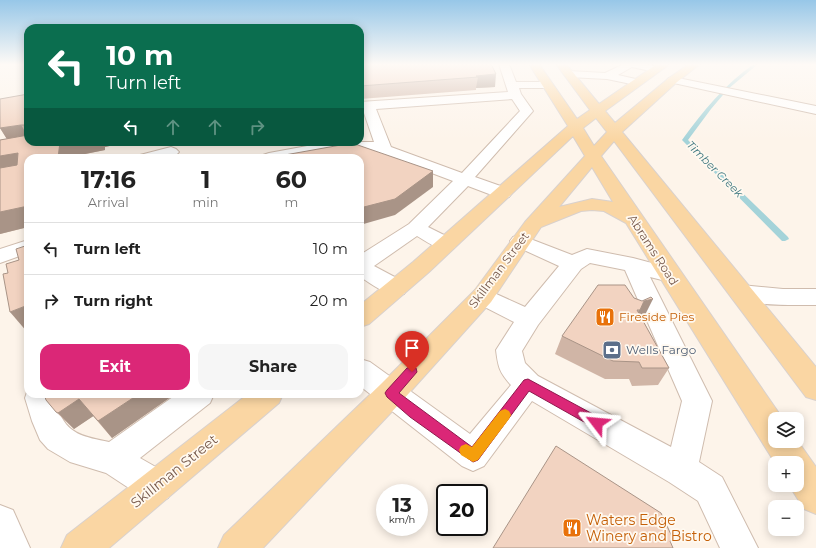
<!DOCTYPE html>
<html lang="en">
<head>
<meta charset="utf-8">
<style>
  :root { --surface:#fff; --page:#f6f6f6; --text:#222; --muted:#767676; --line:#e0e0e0; --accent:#db2777 }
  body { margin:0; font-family:Montserrat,sans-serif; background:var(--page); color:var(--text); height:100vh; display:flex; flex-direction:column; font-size:15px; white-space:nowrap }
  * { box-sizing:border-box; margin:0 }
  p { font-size:13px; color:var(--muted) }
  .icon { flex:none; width:22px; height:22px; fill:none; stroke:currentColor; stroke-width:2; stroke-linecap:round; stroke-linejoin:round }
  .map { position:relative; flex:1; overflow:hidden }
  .panel { position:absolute; left:24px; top:154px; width:340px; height:244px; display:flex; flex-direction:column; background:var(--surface); border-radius:12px; box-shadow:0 2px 10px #0003 }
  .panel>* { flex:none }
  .top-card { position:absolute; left:24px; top:24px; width:340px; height:122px; border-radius:12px; box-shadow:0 2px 10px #0003; background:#0b6e4f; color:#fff; overflow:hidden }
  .buttons { position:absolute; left:768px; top:412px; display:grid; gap:8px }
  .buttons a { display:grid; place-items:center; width:36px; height:36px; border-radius:8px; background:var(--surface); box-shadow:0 2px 10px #0003; font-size:20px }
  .speed { position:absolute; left:376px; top:484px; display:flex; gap:8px; font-size:20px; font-weight:700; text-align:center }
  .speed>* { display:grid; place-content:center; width:52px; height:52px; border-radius:50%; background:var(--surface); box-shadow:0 2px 10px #0003; line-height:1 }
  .speed small { font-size:10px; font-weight:400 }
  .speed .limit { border:2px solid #111; border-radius:6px; background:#fff; color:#111 }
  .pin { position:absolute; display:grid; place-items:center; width:34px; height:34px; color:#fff; margin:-41px -17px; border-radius:50% 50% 50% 0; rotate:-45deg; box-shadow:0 0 4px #0007 }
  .pin .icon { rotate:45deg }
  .me { position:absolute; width:44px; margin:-22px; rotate:299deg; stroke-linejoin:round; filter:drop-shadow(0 0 3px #0008) }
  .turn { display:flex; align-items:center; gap:14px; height:84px; padding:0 16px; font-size:18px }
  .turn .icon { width:52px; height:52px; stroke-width:2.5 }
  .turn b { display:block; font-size:28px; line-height:34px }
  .lanes { display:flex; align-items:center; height:38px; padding:0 16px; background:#0003; justify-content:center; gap:20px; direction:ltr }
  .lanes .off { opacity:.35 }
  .eta { display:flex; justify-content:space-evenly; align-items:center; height:68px; text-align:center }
  .eta b { font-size:24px; font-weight:700; line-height:28px }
  .action { display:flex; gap:8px; margin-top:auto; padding:8px 16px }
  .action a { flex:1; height:46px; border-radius:12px; background:var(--accent); color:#fff; font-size:16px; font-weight:700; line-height:46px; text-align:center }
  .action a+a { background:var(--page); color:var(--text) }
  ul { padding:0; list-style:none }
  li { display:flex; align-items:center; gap:12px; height:52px; padding:0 16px; border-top:1px solid var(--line) }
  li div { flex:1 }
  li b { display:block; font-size:15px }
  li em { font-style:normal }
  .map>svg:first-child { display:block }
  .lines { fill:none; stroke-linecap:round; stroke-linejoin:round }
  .stream { fill:#a4d3d9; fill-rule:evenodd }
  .minor-casing { stroke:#cfbcae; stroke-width:2 }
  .major-casing { stroke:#d9d1cd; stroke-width:2 }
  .minor { fill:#fff; fill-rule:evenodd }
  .major { fill:#fad6a3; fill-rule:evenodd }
  .wall { fill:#d0b5a6 }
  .shaded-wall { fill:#a99487 }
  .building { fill:#f2d3c1; stroke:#a99487 }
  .route { fill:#db2777; stroke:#8e194d }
  .slow { fill:#f59e0b }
  .labels { text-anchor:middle; stroke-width:3.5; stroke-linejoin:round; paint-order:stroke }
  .far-water-label { font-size:11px; font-style:italic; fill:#437b83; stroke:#fff9f0 }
  .street-label { font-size:12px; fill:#785a4c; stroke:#fff9f0 }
  .food-label { font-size:12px; fill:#c56008; stroke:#fff9f0; text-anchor:start }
  .service-label { font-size:12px; fill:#4e5e75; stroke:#fff9f0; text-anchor:start }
  .near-street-label { font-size:14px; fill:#785a4c; stroke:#fff9f0 }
  .near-food-label { font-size:14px; fill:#c56008; stroke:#fff9f0; text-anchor:start }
</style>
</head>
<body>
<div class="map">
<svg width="816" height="548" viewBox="0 0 816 548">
  <rect width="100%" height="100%" fill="#fdf4ea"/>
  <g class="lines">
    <path class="stream" d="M754,64h4l-30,25 -17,20 -23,31 100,97 1,2 -4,2h-3l-100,-101c21,-29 43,-56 72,-76z"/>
    <g class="minor-casing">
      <g id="minor">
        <path d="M499,64h10l7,18h31l4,1 2,2 -2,2 -4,1h-28l2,6 12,17 -58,66 34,12 3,4 -3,4 -6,1 -6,-1 -29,-11 -40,41 26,13 3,4 -3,4c-14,4 -25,-5 -37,-12l-43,30 30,16 3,6 -3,6c-16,4 -30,-9 -44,-17v-22l49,-31 44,-43 -80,-30 -31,-3 -49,10h-32l2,-3 6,-2 60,-11h45l-11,-32h-3v-8l148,-10zM512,99l8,12 -58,62 -71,-26 -15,-38z"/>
        <polygon points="624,64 644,64 659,67 660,69 655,72 632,67 618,75 640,80 642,82 640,84 636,85 607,79 569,77 564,74 569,71 605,73"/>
        <polygon points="673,77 816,106 816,114 669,82 667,80 669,78"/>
        <polygon points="171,147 176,149 179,152 176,155 165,158 138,158 140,155"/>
        <path d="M520,235l52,20 15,-6 46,9 45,12 3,5 -3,5 -8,2 -20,-5 62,124 -13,61 23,15 36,71h-38l-22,-47 -29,-19 -137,-81 -48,65 -11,5 -11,-5 -102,-80v-27l10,3 100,72 41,-49c-12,-13 -13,-19 -15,-35l18,-28 -39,-20 -4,-6 4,-6 8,-2 42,19 34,-41 -46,-21 -3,-4 3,-4zM590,263l35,7 57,131 -11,46 -133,-71 -13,-13 -3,-12 16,-26 43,-56z"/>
        <polygon points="28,240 28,253 0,263 0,249"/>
        <path d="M741,285l42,4h33v16c-27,0 -57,1 -83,-6l-4,-6 4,-6z"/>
        <path d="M28,389v5h26c-1,5 2,10 4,15 9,26 27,28 51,33l68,-48h37l-4,9 -70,55 28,16 5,12 -5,12 -12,5 -12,-5 -38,-25 -36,-11 -22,-13 -8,-9 -8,-19 -7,-23z"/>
        <polygon points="0,505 13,510 30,548 0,548"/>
      </g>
    </g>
    <g class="major-casing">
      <g id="major">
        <path d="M529,64h10l38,55 13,-9 -34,-46h10l33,40 58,-40h11l-1,2 -62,45 10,12 54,-45 20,-14h11l-23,18 -55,50 194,235v33l-10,-3 -192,-256 -13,15 182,263h-8v22l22,-1 19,27v47l-12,-5 -15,-24h8v-22h-22l-149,-240 -22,-12 -12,-1 -11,1 -40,16 -50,75 -90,100 -138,146h-45l6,-13 157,-151 94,-94 50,-68 60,-66 -12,-20 -144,136 -60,52 -9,3v-22l53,-43 155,-136zM596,118l11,14 -13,14 -11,-18zM592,167l21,35 -21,-3 -33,8z"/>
        <polygon points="248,394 283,394 279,403 109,548 61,548 67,535"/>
      </g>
    </g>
    <use href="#minor" class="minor"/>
    <use href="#major" class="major"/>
  </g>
  <g class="wall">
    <polygon points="360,64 491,64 495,87 476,88 476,90 360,99"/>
    <polygon points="28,94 28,142 114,145 105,147 105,150 70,157 70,158 28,158 28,227 0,234 0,140 7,139 0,128"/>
    <polygon points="634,298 644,317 641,317 669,368 658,385 632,386 629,379 605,379 555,354 562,336"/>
    <polygon points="44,394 175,394 112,438 93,416 74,429 73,428 56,412"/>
  </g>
  <g class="shaded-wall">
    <polygon points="496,74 495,87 476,88 478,77 476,76"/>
    <polygon points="21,125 28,136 10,144 0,128"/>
    <polygon points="60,142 114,142 114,145 105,147 105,150 70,157 70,158 58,158"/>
    <polygon points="18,153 28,168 0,175 0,156"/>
    <polygon points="433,171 433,187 395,215 360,225 360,208"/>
    <polygon points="28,206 28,227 0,234 0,212"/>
    <polygon points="653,299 644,317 635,318 644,301"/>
    <polygon points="28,305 28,333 10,312"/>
    <polygon points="139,394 175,394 112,438 98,421"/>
    <polygon points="79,399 95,415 74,429 58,413"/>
  </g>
  <g class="building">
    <polygon points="360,64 491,64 496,74 476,76 478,77 360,86"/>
    <polygon points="28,94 28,125 21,125 0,128 0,99"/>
    <polygon points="28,135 28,142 60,142 58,158 28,158 28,206 0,212 0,168 17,165 18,153 0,156 0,140"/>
    <polygon points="352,143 433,171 395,199 360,208 360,158 268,158"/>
    <polygon points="28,245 28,305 10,312 3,274 8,273 6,264 19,260 16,249"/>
    <polygon points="598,285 625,285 634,298 642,301 651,297 653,299 644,301 640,310 637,310 669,368 642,368 639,362 613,361 562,336"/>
    <polygon points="44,394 139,394 98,421 79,399 58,413 56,412 46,400"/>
    <polygon points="556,446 661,513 674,541 670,541 673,548 493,548"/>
  </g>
  <linearGradient id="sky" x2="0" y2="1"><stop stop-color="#97c7e8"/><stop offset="0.46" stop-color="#fefaf6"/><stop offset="1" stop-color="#fefaf6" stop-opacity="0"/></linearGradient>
  <rect width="816" height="140" fill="url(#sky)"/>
  <polygon class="route" points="412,367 416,368 417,372 399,393 472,447 524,380 528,379 602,419 604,423 602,427 597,429 593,427 529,391 478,460 473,462 410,417 387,397 385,393 387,390 407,368"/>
  <polygon class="slow" points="505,409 509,411 511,415 509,419 478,460 473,462 461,455 459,450 461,446 466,444 472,447 500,411"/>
  <defs>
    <g id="restaurant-square" transform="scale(1)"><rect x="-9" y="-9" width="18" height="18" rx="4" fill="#e8710a" stroke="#fff9f0"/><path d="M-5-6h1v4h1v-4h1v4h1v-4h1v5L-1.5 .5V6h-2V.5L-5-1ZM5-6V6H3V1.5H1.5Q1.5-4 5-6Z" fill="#fff"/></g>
    <g id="bank-square" transform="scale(1)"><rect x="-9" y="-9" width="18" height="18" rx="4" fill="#5c6f8a" stroke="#fff9f0"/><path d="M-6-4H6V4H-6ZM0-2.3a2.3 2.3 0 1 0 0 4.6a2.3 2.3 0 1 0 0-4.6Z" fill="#fff"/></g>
  </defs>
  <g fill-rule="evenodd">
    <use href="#restaurant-square" x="605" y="317"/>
    <use href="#bank-square" x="612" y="350"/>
    <use href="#restaurant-square" x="572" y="528"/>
  </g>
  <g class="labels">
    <g class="far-water-label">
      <text transform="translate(715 169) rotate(45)" y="4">Timber Creek</text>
    </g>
    <g class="street-label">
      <text transform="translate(653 250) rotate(57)" y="4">Abrams Road</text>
      <text transform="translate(499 270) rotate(-53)" y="4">Skillman Street</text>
    </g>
    <g class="food-label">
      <text x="619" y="321">Fireside Pies</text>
    </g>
    <g class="service-label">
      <text x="626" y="354">Wells Fargo</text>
    </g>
    <g class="near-street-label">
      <text transform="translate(174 471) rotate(-39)" y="5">Skillman Street</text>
    </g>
    <g class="near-food-label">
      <text x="586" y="525">Waters Edge<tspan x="586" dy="16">Winery and Bistro</tspan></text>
    </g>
  </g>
</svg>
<div class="buttons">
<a><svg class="icon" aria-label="layers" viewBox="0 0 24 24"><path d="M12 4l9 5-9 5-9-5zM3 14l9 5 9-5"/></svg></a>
<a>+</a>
<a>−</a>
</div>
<div class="speed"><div>13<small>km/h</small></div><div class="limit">20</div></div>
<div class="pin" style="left:412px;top:372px;background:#d93025"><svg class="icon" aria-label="arrive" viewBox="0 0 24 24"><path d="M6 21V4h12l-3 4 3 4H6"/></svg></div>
<svg class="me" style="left:597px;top:423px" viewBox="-20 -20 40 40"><path d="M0-17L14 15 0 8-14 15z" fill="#db2777" stroke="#fff" stroke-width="4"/></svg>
<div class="top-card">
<div class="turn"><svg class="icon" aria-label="left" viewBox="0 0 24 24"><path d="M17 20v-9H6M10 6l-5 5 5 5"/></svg><div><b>10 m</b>Turn left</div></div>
<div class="lanes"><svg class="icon" aria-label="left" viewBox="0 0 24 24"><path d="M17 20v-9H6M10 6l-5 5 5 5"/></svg><svg class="icon off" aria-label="ahead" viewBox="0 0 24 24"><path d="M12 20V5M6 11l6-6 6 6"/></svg><svg class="icon off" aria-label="ahead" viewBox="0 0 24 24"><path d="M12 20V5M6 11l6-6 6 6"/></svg><svg class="icon off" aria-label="right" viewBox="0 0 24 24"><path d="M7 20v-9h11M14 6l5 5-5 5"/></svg></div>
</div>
<section class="panel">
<div class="eta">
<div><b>17:16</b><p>Arrival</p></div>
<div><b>1</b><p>min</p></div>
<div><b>60</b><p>m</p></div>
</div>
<ul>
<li><svg class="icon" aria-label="left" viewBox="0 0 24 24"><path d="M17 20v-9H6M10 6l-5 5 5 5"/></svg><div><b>Turn left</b></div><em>10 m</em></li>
<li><svg class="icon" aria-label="right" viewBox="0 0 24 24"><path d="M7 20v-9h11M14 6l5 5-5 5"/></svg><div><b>Turn right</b></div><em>20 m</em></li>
</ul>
<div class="action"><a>Exit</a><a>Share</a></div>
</section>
</div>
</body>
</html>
